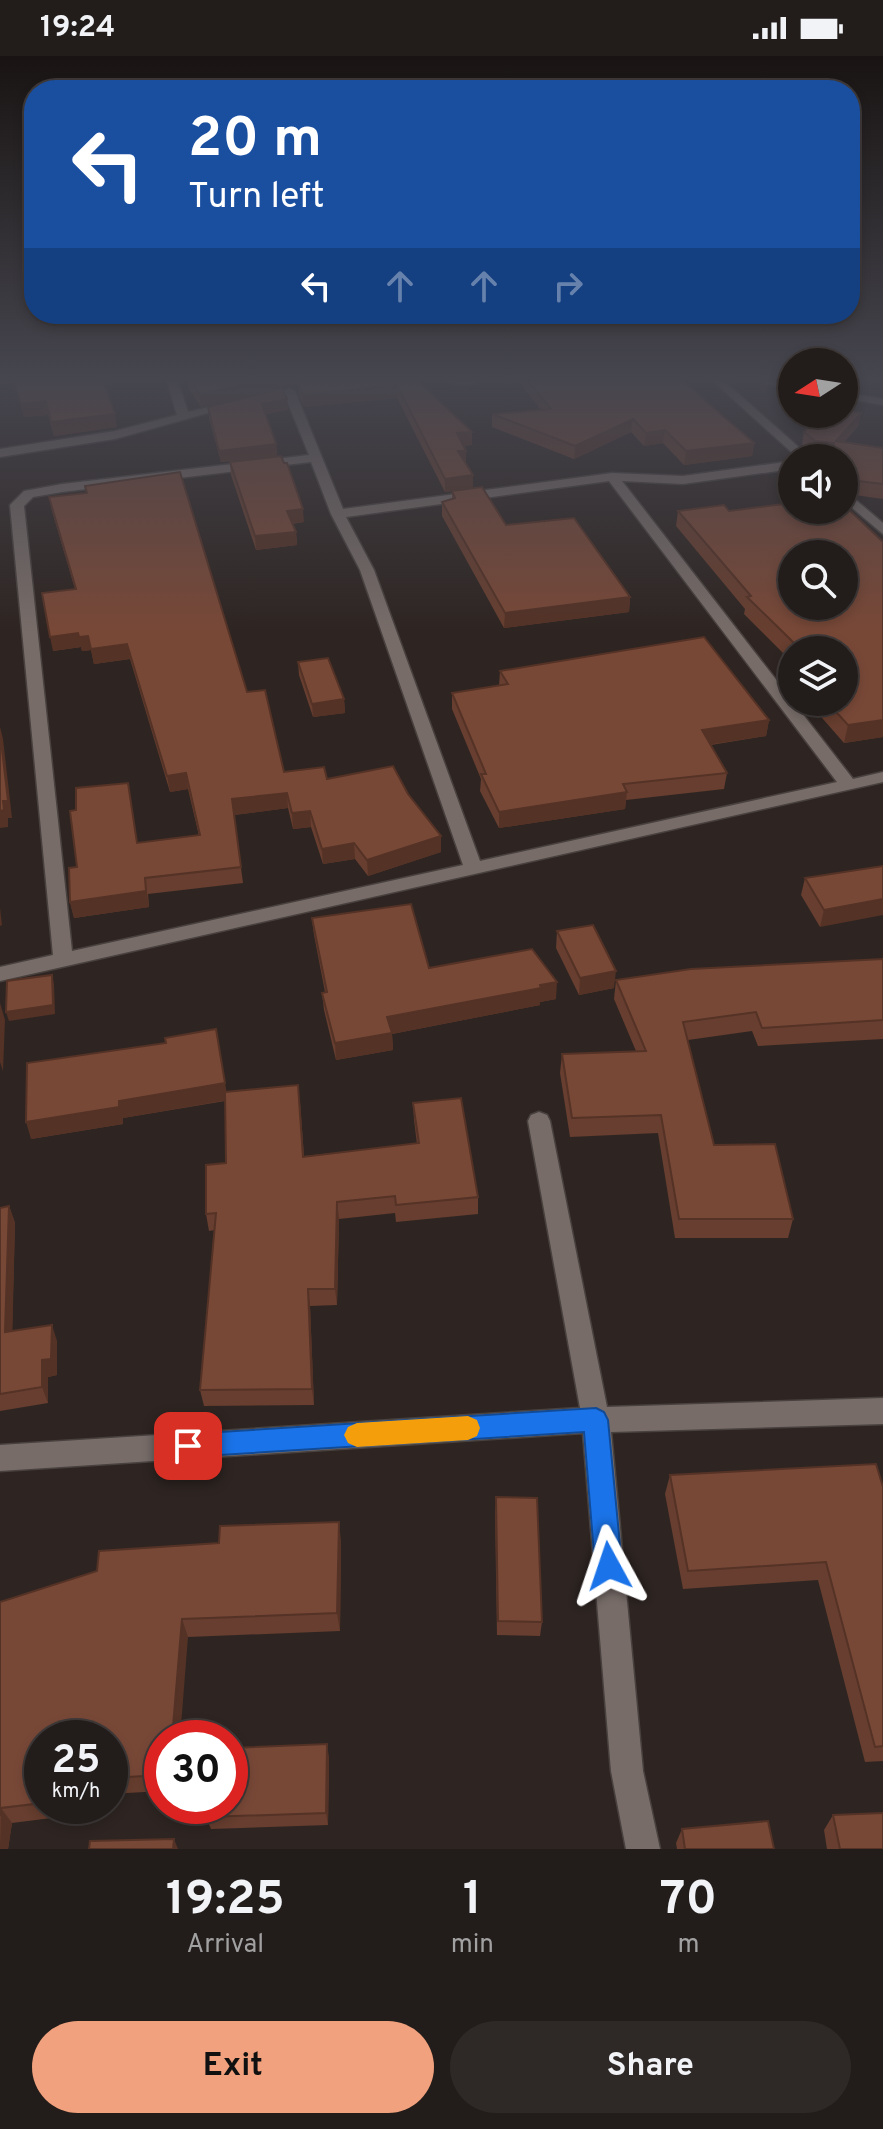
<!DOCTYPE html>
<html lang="en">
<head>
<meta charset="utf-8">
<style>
  :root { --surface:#221c1a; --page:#2e2927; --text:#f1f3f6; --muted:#a2a1a2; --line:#3f3a39; --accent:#f1a17d }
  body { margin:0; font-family:Overpass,sans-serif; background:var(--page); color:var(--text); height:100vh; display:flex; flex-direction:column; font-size:30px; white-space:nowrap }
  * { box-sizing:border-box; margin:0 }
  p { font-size:26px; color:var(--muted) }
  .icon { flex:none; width:44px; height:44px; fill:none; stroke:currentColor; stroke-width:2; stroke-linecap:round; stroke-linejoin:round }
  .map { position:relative; height:1793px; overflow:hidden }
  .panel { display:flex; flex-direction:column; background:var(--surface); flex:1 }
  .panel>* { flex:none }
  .top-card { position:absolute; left:24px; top:24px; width:836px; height:244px; border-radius:32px; box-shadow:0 4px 12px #0003,0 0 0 2px var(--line); background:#1a4fa0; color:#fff; overflow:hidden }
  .needle { width:52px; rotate:258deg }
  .fabs { position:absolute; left:778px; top:292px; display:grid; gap:16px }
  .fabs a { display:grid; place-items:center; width:80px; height:80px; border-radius:50%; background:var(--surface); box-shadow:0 4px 12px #0003,0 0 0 2px var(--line); font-size:40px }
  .speed { position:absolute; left:24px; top:1664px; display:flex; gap:16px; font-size:40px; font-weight:700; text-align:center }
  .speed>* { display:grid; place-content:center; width:104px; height:104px; border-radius:50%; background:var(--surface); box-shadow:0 4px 12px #0003,0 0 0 2px var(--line); line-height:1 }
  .speed small { font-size:20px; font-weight:400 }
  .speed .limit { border:12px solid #d22; background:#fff; color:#111 }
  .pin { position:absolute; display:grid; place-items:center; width:68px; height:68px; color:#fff; margin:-34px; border-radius:16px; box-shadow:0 4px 12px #0006 }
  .me { position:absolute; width:88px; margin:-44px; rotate:355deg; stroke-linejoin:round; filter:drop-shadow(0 0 6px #0008) }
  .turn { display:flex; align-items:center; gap:28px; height:168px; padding:0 32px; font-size:36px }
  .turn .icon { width:104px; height:104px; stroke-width:2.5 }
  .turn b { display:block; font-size:56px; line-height:68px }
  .lanes { display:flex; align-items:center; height:76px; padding:0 32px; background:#0003; justify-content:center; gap:40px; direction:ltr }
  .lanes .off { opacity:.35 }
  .eta { display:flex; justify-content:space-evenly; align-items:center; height:136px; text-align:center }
  .eta b { font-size:48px; font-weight:700; line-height:56px }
  .action { display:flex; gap:16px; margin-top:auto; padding:16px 32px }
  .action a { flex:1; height:92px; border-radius:48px; background:var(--accent); color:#111; font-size:32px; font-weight:700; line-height:92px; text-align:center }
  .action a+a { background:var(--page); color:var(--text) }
  .status { display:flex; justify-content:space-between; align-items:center; height:56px; padding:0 40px; background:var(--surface); direction:ltr }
  .status svg { height:22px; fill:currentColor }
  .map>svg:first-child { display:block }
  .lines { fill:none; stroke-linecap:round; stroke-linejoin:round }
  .street-casing { stroke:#48413e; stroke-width:3 }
  .street { fill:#776c68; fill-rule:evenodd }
  .wall { fill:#673e2f; fill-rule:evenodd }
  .shaded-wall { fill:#543226 }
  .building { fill:#784837; stroke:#543226; stroke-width:2; fill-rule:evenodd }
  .route { fill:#1a73e8; stroke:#114b97; stroke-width:2 }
  .slow { fill:#f59e0b }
</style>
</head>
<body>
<div class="status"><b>19:24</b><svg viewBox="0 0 49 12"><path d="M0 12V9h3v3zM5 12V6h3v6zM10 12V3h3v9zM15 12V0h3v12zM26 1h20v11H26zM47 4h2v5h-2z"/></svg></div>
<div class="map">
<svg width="883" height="1793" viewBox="0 0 883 1793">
  <rect width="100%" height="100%" fill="#2e2522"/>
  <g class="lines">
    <g class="street-casing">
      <g id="street">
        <polygon points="167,325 178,325 188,356 234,345 240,348 115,383 0,401 0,393 115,375 177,359"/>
        <path d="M447,325h33c-7,5 -26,5 -33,0z"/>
        <polygon points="713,325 724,325 811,402 798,402"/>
        <polygon points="757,325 792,327 792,333"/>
        <path d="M289,332l6,3 48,118 269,-36 71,3 109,-15v8l-109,15 -61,-3 231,298 30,-7v10l-883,199v-14l53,-12 -43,-450 14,-14 38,-7 247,-29 -26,-64zM311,406l20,52 29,56 103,295 -391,86 -48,-445 9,-9 29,-5zM609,425l228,301 -357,79 -106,-291 -28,-53z"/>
        <polygon points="844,336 883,343 883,349 844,342"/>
        <polygon points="844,434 883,467 883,478 844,445"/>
        <polygon points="539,1056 547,1059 550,1065 607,1351 883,1342 883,1368 611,1376 643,1715 660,1793 626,1793 611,1715 583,1377 0,1415 0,1389 580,1352 528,1065 531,1059"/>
      </g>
    </g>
    <use href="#street" class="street"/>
  </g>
  <g class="wall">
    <polygon points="0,325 103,325 117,371 54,380 48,359 24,361 14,326"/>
    <polygon points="188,325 418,325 472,376 472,389 464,390 466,408 473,432 506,469 630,541 629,556 504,572 442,460 442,446 452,443 452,435 445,436 397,342 304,351 299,339 298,327 201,351 189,333"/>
    <polygon points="518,325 683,325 754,387 752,400 684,409 663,387 644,390 631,376 574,403 492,371 492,358 541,354"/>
    <polygon points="287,343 288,354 266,358 276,388 277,400 221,406 209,362 208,351"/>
    <polygon points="861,357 858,370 844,386 883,392 883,443 855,439 844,431 844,402 812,399 802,390 804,376"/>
    <polygon points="230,406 304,466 292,468 296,476 297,489 256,494 231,419"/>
    <polygon points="85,430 247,636 284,716 327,723 408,738 441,796 368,820 355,803 323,808 311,771 293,773 288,752 234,759 243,827 148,838 149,851 74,862 70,846 77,811 138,787 199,780 188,733 170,736 130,603 94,608 91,594 82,595 81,591 53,595 75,533 52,455 49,441 86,437"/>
    <path d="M792,447v7h52v-5l39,37v195l-39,6 -28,-32 2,-9h26v-52h-52v12l-48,-48 1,-5 -69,-83 2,-15 46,-6 5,6zM792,498h52v52h-52z"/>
    <polygon points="298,606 344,643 345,657 313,661 299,619"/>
    <polygon points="500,615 769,664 766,680 711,689 727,717 724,733 626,744 625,753 499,772 480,735 481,723 452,653 452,637 499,630"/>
    <polygon points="883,810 820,871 801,839 805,822"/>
    <polygon points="312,862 429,912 556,943 540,946 540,949 392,978 393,994 336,1004 324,954 322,937 325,936 314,879"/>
    <polygon points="557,875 614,932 579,939 556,892"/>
    <polygon points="883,903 883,983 758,990 752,975 688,984 714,1089 793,1163 788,1182 675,1182 658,1077 570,1081 560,1017 562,998 636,995 614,943 616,924"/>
    <polygon points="216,973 226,1036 300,1046 304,1100 417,1088 414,1064 413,1047 478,1141 478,1158 396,1166 395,1157 339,1163 337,1249 310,1250 314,1349 204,1350 200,1334 215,1174 209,1175 206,1158 226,1107 225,1045 123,1062 123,1068 31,1083 166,987"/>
    <polygon points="9,1150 15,1167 12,1275 57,1285 57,1319 48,1321 48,1347 0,1355 0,1152"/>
    <polygon points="670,1419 883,1431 883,1705 865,1706 818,1524 683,1533 665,1438"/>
    <polygon points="496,1441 542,1566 540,1580 497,1579 495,1456"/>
    <polygon points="341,1485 340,1575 188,1581 162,1682 162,1735 110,1738 110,1682 42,1682 42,1750 76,1750 75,1759 12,1767 8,1793 0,1793 0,1546"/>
    <polygon points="329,1701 328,1769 211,1773 206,1761"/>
    <polygon points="833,1759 883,1793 827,1793 824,1774"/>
    <polygon points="682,1773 774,1793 677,1793 676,1787"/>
  </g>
  <g class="shaded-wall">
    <polygon points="0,325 13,325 14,326 0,329"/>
    <polygon points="256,325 307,325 201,351 200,338"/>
    <polygon points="397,329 397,342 304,351 303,339"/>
    <polygon points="287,343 288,354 263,359 262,348"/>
    <polygon points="46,345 48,359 24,361 21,348"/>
    <polygon points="861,357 858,370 833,399 836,385"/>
    <polygon points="115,358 117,371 54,380 51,366"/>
    <polygon points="633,363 631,376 574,403 575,390"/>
    <polygon points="665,374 663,387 644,390 646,377"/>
    <polygon points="472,376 472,389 457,390 457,377"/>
    <polygon points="754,387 752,400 684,409 686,395"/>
    <polygon points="276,388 277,400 221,406 219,395"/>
    <polygon points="458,395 466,395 466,408"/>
    <polygon points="473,419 473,433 445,436 445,423"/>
    <polygon points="303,453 304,466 288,468 287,455"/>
    <polygon points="296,476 297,489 256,494 255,480"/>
    <polygon points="630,541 629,556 504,572 505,557"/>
    <polygon points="78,577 88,580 91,594 82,595 81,591 53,595 50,581"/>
    <polygon points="127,588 130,603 94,608 91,593"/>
    <polygon points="344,643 345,657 313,661 312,648"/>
    <polygon points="769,664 766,680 700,690 702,674"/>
    <polygon points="883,664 883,681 844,687 848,669"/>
    <polygon points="0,671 3,683 12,762 8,762 8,771 0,772"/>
    <polygon points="186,717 188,733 170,736 167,720"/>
    <polygon points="627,736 625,753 499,772 499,756"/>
    <polygon points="287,737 288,752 234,759 232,743"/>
    <polygon points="310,755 311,771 293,773 292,757"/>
    <polygon points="441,780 441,796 368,820 367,804"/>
    <polygon points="354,787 355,803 323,808 322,793"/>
    <polygon points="145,822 149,851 74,862 70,846"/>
    <polygon points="883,843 883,859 820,871 824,854"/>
    <polygon points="0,852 2,869 0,870"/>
    <polygon points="616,915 614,932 579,939 580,922"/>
    <polygon points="52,919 54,928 55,958 9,965 6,956"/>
    <polygon points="557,926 556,943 540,946 540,949 392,978 393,994 336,1004 335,987 387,961"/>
    <polygon points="0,947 5,964 3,1015 0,1006"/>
    <polygon points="225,1027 228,1044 123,1062 123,1068 31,1083 26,1066 119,1045"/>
    <polygon points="337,1146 339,1163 337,1249 335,1233"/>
    <polygon points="9,1150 15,1167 12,1293 5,1276"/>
    <polygon points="308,1233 310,1250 314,1349 312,1333"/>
    <polygon points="52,1269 57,1285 57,1319 48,1321 48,1347 42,1331 42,1304"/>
    <polygon points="339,1466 341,1485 340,1575 337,1557"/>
    <polygon points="182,1563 188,1581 180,1682 172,1682"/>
    <polygon points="327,1688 329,1701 328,1769 326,1757"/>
    <polygon points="70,1750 76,1750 75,1759"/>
    <polygon points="1,1752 12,1767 8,1793 0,1793"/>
    <polygon points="174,1783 178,1793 173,1793"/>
  </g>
  <g class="building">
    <polygon points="14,325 103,325 115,358 51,366 46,345 21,348"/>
    <polygon points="190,325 256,325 200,338"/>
    <polygon points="305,325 418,325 472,376 457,377 466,395 458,395 473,419 445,423 397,329 303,339 298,327"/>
    <polygon points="528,325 683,325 754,387 686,395 665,374 646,377 633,363 575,390 492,358 551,353"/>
    <polygon points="282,332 287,343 262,348 276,388 219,395 208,351"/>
    <polygon points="844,353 861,357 836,385 883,392 883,428 858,425 847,417 844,423 844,402 829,402 834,387 815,385 804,376 821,358 844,358"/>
    <polygon points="281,400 284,407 287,407 303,453 287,455 296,476 255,480 230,406"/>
    <polygon points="180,416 247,636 265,634 284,716 324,711 327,723 393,710 408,738 441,780 367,804 354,787 322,793 310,755 292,757 287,737 232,743 241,811 145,822 146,835 70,846 69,812 77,811 70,755 76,754 76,732 128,727 137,787 200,779 186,717 167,720 127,588 91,593 88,580 79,581 78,577 50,581 42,537 76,533 49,441 87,437 85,430"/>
    <polygon points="482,431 506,469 574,462 630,541 505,557 442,446 455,442 452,435"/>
    <path d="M792,447v7h52v-5l39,37v178l-35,5 -21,-23h17v-52h-44l-10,-11 -43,-42 4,-1 -73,-85 46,-6 5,6zM792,498h52v52h-52z"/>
    <polygon points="704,581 769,664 702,674 727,717 623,728 627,736 499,756 481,718 486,718 452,637 508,628 500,615"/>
    <polygon points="328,602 344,643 312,648 298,606"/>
    <polygon points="0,676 8,745 3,745 4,754 0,755"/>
    <polygon points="883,810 883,843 824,854 805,822"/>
    <polygon points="411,848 429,912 532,893 557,926 540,929 541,932 387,961 392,977 335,987 322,937 327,936 312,862"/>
    <polygon points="593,869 616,915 580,922 557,875"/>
    <polygon points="883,903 883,964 762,972 756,956 683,966 714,1089 775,1088 793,1163 679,1163 661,1059 572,1062 562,998 646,995 616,924 691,913"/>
    <polygon points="52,919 53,949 6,956 7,925"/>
    <polygon points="216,973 225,1027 119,1045 119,1051 26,1066 27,1007 166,987 165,982"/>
    <polygon points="298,1029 303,1101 419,1087 413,1047 461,1042 478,1141 396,1149 395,1140 337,1146 335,1233 308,1233 312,1333 200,1334 216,1157 206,1158 206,1109 226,1107 225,1036"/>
    <polygon points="9,1150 5,1276 52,1269 51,1303 42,1304 42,1331 0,1338 0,1152"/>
    <polygon points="876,1408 883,1431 883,1690 875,1691 826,1506 688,1515 670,1419"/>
    <polygon points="496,1441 537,1442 542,1566 498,1565"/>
    <polygon points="339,1466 337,1557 182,1563 172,1682 162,1682 162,1719 110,1722 110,1682 42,1682 42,1747 1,1752 0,1760 0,1546 97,1515 99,1495 219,1487 220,1470"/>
    <polygon points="327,1688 326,1757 206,1761 207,1750 230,1750 230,1692"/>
    <polygon points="883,1757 883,1793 840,1793 833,1759"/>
    <polygon points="768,1765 774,1793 685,1793 682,1773"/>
    <polygon points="174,1783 173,1793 89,1793 90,1785"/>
  </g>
  <linearGradient id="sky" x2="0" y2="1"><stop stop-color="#191413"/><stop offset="0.56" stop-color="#46464f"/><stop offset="1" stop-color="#46464f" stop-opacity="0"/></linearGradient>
  <rect width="883" height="576" fill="url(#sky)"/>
  <polygon class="route" points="596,1352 604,1356 608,1364 622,1510 618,1519 609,1523 599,1519 595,1510 584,1376 188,1401 179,1398 175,1390 179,1381 188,1378"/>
  <polygon class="slow" points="468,1360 477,1364 480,1372 477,1380 468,1384 357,1391 348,1387 344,1379 348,1371 357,1367"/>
</svg>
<div class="fabs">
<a><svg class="needle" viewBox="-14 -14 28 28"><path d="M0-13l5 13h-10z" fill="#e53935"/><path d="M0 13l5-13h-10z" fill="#a2a1a2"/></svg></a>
<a><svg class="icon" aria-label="sound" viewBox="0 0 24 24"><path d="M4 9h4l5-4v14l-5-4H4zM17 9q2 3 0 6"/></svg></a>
<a><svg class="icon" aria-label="search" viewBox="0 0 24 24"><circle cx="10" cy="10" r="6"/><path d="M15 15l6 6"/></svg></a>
<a><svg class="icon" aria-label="layers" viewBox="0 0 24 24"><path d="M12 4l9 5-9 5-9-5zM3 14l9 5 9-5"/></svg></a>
</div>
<div class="speed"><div>25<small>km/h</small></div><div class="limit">30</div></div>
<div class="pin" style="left:188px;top:1390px;background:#d93025"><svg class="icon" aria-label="arrive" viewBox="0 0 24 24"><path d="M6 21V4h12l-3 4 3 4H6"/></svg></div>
<svg class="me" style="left:609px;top:1510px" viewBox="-20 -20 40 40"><path d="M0-17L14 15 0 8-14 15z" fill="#1a73e8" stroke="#fff" stroke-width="4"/></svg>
<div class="top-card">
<div class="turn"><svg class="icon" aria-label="left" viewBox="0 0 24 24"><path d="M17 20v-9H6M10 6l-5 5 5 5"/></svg><div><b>20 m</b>Turn left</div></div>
<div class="lanes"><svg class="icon" aria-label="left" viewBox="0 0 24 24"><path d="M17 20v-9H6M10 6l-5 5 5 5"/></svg><svg class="icon off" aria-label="ahead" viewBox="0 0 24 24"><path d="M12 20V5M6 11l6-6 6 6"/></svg><svg class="icon off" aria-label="ahead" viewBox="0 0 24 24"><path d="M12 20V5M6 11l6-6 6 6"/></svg><svg class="icon off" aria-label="right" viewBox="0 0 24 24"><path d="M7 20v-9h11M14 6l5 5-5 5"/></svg></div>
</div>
</div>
<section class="panel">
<div class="eta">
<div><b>19:25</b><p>Arrival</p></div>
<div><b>1</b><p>min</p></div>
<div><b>70</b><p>m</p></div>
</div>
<div class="action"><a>Exit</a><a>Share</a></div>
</section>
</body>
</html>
